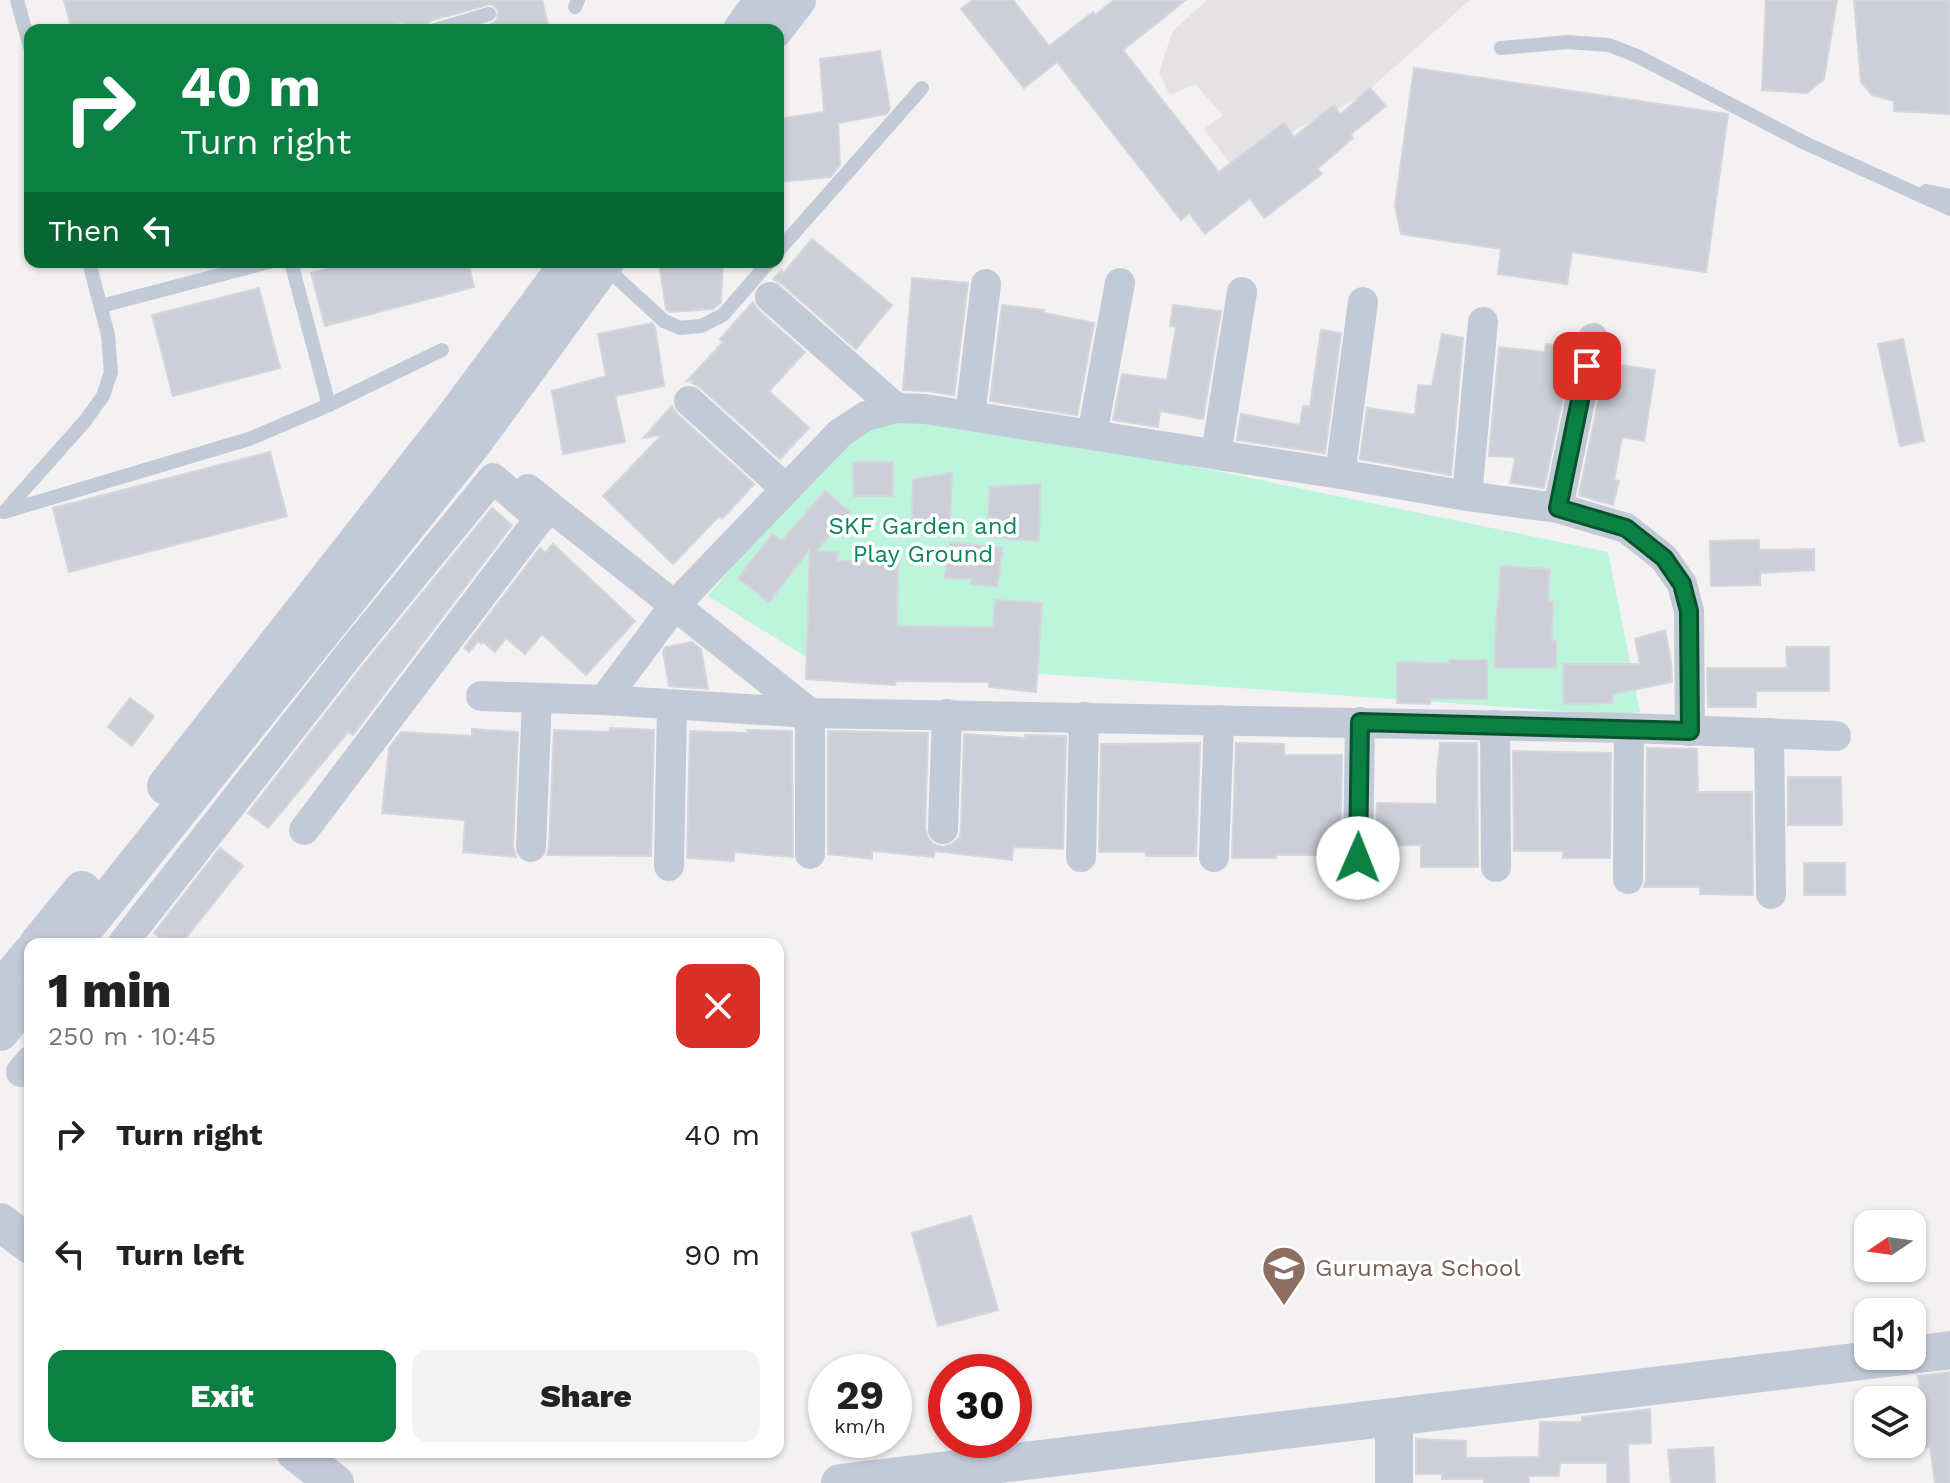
<!DOCTYPE html>
<html lang="en">
<head>
<meta charset="utf-8">
<style>
  :root { --surface:#fff; --page:#f2f2f2; --text:#222; --muted:#767676; --accent:#0b8043 }
  body { margin:0; font-family:"Work Sans",sans-serif; background:var(--page); color:var(--text); height:100vh; display:flex; flex-direction:column; font-size:30px; white-space:nowrap }
  * { box-sizing:border-box; margin:0 }
  p { font-size:26px; color:var(--muted) }
  .icon { flex:none; width:44px; height:44px; fill:none; stroke:currentColor; stroke-width:2; stroke-linecap:round; stroke-linejoin:round }
  .map { position:relative; flex:1; overflow:hidden }
  .side { position:absolute; left:24px; top:938px; width:760px; height:520px; display:flex; flex-direction:column; background:var(--surface); border-radius:16px; box-shadow:0 2px 6px #0004 }
  .side>* { flex:none }
  .banner { position:absolute; left:24px; top:24px; width:760px; height:244px; border-radius:16px; box-shadow:0 2px 6px #0004; background:#0b8043; color:#fff; overflow:hidden }
  .needle { width:52px; rotate:257deg }
  .fabs { position:absolute; left:1854px; top:1210px; display:grid; gap:16px }
  .fabs a { display:grid; place-items:center; width:72px; height:72px; border-radius:16px; background:var(--surface); box-shadow:0 2px 6px #0004; font-size:40px }
  .speed { position:absolute; left:808px; top:1354px; display:flex; gap:16px; font-size:40px; font-weight:700; text-align:center }
  .speed>* { display:grid; place-content:center; width:104px; height:104px; border-radius:50%; background:var(--surface); box-shadow:0 2px 6px #0004; line-height:1 }
  .speed small { font-size:20px; font-weight:400 }
  .speed .limit { border:12px solid #d22; background:#fff; color:#111 }
  .pin { position:absolute; display:grid; place-items:center; width:68px; height:68px; color:#fff; margin:-34px; border-radius:16px; box-shadow:0 4px 12px #0006 }
  .me { position:absolute; width:88px; margin:-44px; rotate:1deg; stroke-linejoin:round; filter:drop-shadow(0 0 6px #0008) }
  .turn { display:flex; align-items:center; gap:28px; height:168px; padding:0 24px; font-size:36px }
  .turn .icon { width:104px; height:104px; stroke-width:2.5 }
  .turn b { display:block; font-size:56px; line-height:68px }
  .then { display:flex; align-items:center; height:76px; padding:0 24px; background:#0003; gap:16px; font-size:30px }
  .round { display:grid; place-items:center; flex:none; width:84px; height:84px; border-radius:16px; background:var(--page) }
  .summary { display:flex; align-items:center; justify-content:space-between; height:136px; padding:0 24px }
  h1 { font-size:48px; font-weight:800; line-height:60px }
  .primary-button { display:flex; gap:16px; margin-top:auto; padding:16px 24px }
  .primary-button a { flex:1; height:92px; border-radius:16px; background:var(--accent); color:#fff; font-size:32px; font-weight:800; line-height:92px; text-align:center }
  .primary-button a+a { background:var(--page); color:var(--text) }
  ul { padding:0; list-style:none }
  li { display:flex; align-items:center; gap:24px; height:120px; padding:0 24px }
  li div { flex:1 }
  li b { display:block; font-size:30px }
  li em { font-style:normal }
  .map>svg:first-child { display:block }
  .education { fill:#e5e2e3 }
  .green { fill:#bcf4dc }
  .building { fill:#cccfd7; stroke:#d4d5dd; stroke-width:2 }
  .lines { fill:none; stroke-linecap:round; stroke-linejoin:round }
  .service { stroke:#c3cad7; stroke-width:14 }
  .minor { stroke:#c3cad7; stroke-width:30 }
  .tertiary { stroke:#c3cad7; stroke-width:38 }
  .route-casing { stroke:#07532c; stroke-width:20 }
  .route { stroke:#0b8043; stroke-width:14 }
  .labels { text-anchor:middle; stroke-width:7; stroke-linejoin:round; paint-order:stroke }
  .park-label { font-size:24px; fill:#0d865f; stroke:#fff }
  .education-label { font-size:24px; fill:#785e54; stroke:#fff; text-anchor:start }
</style>
</head>
<body>
<div class="map">
<svg width="1950" height="1483" viewBox="0 0 1950 1483">
  <rect width="100%" height="100%" fill="#f3f1f1"/>
  <polygon class="education" points="1207,0 1470,0 1362,96 1230,163 1204,129 1223,115 1195,84 1170,95 1159,73 1172,32"/>
  <polygon class="green" points="872,400 1608,552 1640,712 1617,715 806,657 708,596"/>
  <g class="building">
    <polygon points="64,0 542,0 549,30 470,30 492,24 497,20 498,10 491,4 432,20 427,24 425,30 404,30 403,22 375,30 72,30"/>
    <polygon points="973,0 1013,0 1049,46 1093,12 1095,15 1114,0 1186,0 1123,50 1219,172 1284,123 1294,137 1334,105 1340,115 1370,88 1386,106 1351,134 1353,138 1317,169 1322,174 1264,218 1250,198 1205,234 1189,213 1181,220 1057,62 1024,88 961,9"/>
    <polygon points="1766,0 1837,0 1824,79 1807,93 1762,90"/>
    <polygon points="1854,0 1950,0 1950,114 1894,111 1894,101 1872,95 1861,82"/>
    <polygon points="880,51 890,109 886,114 838,123 840,165 830,177 778,182 778,119 824,112 820,59"/>
    <polygon points="1414,68 1728,114 1706,272 1572,252 1567,284 1498,274 1501,249 1401,234 1395,206"/>
    <polygon points="812,239 892,305 856,349 782,284 773,279 782,270 782,275"/>
    <polygon points="352,262 468,262 474,287 325,326 311,273"/>
    <polygon points="659,262 723,262 721,302 713,309 670,312 666,309"/>
    <polygon points="912,278 968,283 954,395 928,391 903,390"/>
    <polygon points="259,288 280,368 173,396 152,315"/>
    <polygon points="753,302 758,310 805,352 769,391 809,428 780,459 701,388 692,383 696,380 687,381 723,342 720,339"/>
    <polygon points="1002,305 1044,310 1044,313 1094,323 1077,415 990,401"/>
    <polygon points="1173,305 1221,311 1203,419 1160,411 1158,427 1113,420 1122,374 1167,380 1176,327 1170,326"/>
    <polygon points="652,323 655,327 664,386 615,396 625,442 563,454 552,391 606,376 598,334"/>
    <polygon points="1321,330 1341,333 1325,453 1237,440 1241,414 1300,425 1303,406 1310,407"/>
    <polygon points="1442,334 1463,338 1451,475 1360,459 1367,408 1415,415 1418,385 1432,386"/>
    <polygon points="1903,339 1924,441 1900,446 1878,344"/>
    <polygon points="1546,344 1573,348 1544,488 1510,483 1515,460 1513,457 1489,456 1499,347 1545,352"/>
    <polygon points="1606,363 1655,370 1644,441 1622,437 1614,480 1619,481 1613,505 1579,495"/>
    <polygon points="672,406 677,414 754,484 722,519 719,516 673,564 603,496 662,435 643,438"/>
    <polygon points="270,452 287,516 69,572 53,508"/>
    <polygon points="853,462 893,462 893,496 854,496"/>
    <polygon points="952,473 949,533 912,531 913,479"/>
    <polygon points="1040,484 1039,541 987,537 990,487"/>
    <polygon points="825,491 850,512 816,551 838,552 837,561 898,562 897,626 993,627 995,600 1042,603 1036,692 989,687 989,682 896,681 895,685 806,679 810,549 769,602 738,578 772,534 782,541"/>
    <polygon points="492,508 512,525 353,735 348,732 268,828 248,813 365,663"/>
    <polygon points="1759,540 1759,550 1814,549 1814,570 1760,573 1760,585 1711,586 1710,541"/>
    <polygon points="950,542 1003,548 997,587 971,584 972,579 945,578"/>
    <polygon points="553,544 635,621 586,675 542,634 525,654 506,638 495,652 482,641 481,644 478,641 469,652 464,648 540,548 545,553"/>
    <polygon points="1501,566 1550,569 1548,601 1553,602 1552,641 1556,641 1556,668 1495,668 1495,640"/>
    <polygon points="1665,630 1671,662 1672,682 1613,694 1613,703 1563,704 1563,664 1640,664 1635,639"/>
    <polygon points="692,642 701,649 708,689 669,686 663,651 666,647"/>
    <polygon points="1786,647 1829,647 1829,691 1756,691 1756,707 1708,707 1707,668 1787,668"/>
    <polygon points="1449,660 1487,660 1487,699 1430,699 1430,704 1397,703 1397,662 1449,663"/>
    <polygon points="130,698 154,716 132,746 108,727"/>
    <polygon points="610,728 654,730 651,856 547,855 549,848 554,730 610,732"/>
    <polygon points="472,729 518,732 513,846 516,857 463,852 465,820 382,813 389,748 401,732 472,736"/>
    <polygon points="747,730 792,731 793,857 734,852 734,861 687,858 690,731 747,733"/>
    <polygon points="828,731 928,733 925,829 928,838 933,844 943,847 952,844 959,838 961,830 964,734 1025,738 1025,735 1066,736 1063,849 1013,847 1012,860 934,851 934,857 872,851 872,859 828,854"/>
    <polygon points="1200,743 1196,856 1146,856 1146,852 1099,852 1101,744"/>
    <polygon points="1236,743 1284,744 1284,755 1342,755 1340,855 1276,855 1276,858 1232,858"/>
    <polygon points="1440,743 1477,743 1478,867 1421,867 1421,845 1376,845 1377,803 1437,804 1437,773"/>
    <polygon points="1647,748 1697,749 1698,792 1752,792 1753,895 1700,894 1700,887 1644,887 1646,879"/>
    <polygon points="1513,751 1611,753 1610,858 1563,858 1563,851 1514,851"/>
    <polygon points="1788,777 1841,777 1842,825 1788,825"/>
    <polygon points="220,848 243,866 181,944 168,944 154,933"/>
    <rect x="1804" y="863" width="41" height="32"/>
    <polygon points="971,1216 998,1310 938,1326 912,1233"/>
    <polygon points="1950,1372 1950,1483 1935,1483 1930,1447 1922,1448 1918,1416 1924,1415 1918,1376"/>
    <polygon points="1650,1409 1651,1443 1628,1444 1629,1483 1607,1483 1607,1463 1560,1463 1559,1476 1529,1476 1529,1483 1484,1483 1484,1479 1442,1479 1442,1474 1416,1474 1416,1439 1466,1441 1466,1458 1539,1457 1540,1422 1582,1422 1582,1417"/>
    <polygon points="1713,1447 1715,1483 1671,1483 1668,1450"/>
  </g>
  <g class="lines">
    <g class="service">
      <polyline points="17,0 30,47"/>
      <polyline points="575,7 578,0"/>
      <polyline points="435,30 489,14"/>
      <polyline points="1501,48 1567,42 1609,45 1637,56 1805,143 1950,209"/>
      <polyline points="1926,191 1950,196"/>
      <polyline points="778,251 922,88"/>
      <polyline points="291,262 329,405"/>
      <polyline points="603,265 664,321 680,328 701,326 723,315 769,262"/>
      <polyline points="101,306 269,262"/>
      <polyline points="6,510 85,421 103,396 111,372 108,335 89,262"/>
      <polyline points="4,512 249,439 329,405 442,350"/>
    </g>
    <g class="minor">
      <polyline points="770,297 896,408"/>
      <polyline points="689,401 786,489"/>
      <polyline points="970,416 986,284"/>
      <polyline points="1092,435 1120,283"/>
      <polyline points="1216,454 1242,292"/>
      <polyline points="1340,474 1363,302"/>
      <polyline points="528,489 810,713 810,854"/>
      <polyline points="1467,496 1483,322"/>
      <polyline points="1558,508 1593,338"/>
      <polyline points="481,696 604,700 810,713 1629,728 1836,736"/>
      <polyline points="604,700 674,606 840,433 866,416 896,408 925,409 1340,474 1467,496 1558,508 1626,528 1664,558 1682,584 1689,611 1690,731"/>
      <polyline points="1495,725 1496,867"/>
      <polyline points="1769,733 1771,894"/>
      <polyline points="943,829 947,714"/>
      <polyline points="304,830 549,506"/>
      <polyline points="531,847 537,698"/>
      <polyline points="1081,857 1084,717"/>
      <polyline points="1214,857 1219,720"/>
      <polyline points="1358,858 1360,722"/>
      <polyline points="669,866 672,705"/>
      <polyline points="1628,879 1629,728"/>
      <polyline points="122,944 351,652 493,478 540,519"/>
      <polyline points="21,1072 30,1061"/>
    </g>
    <g class="tertiary">
      <polyline points="742,30 764,0"/>
      <polyline points="774,30 797,0"/>
      <polyline points="166,786 450,423 570,262"/>
      <polyline points="38,944 82,890"/>
      <polyline points="72,944 472,444 605,262"/>
      <polyline points="0,991 30,954"/>
      <polyline points="0,1032 30,995"/>
      <polyline points="0,1222 30,1245"/>
      <polyline points="1912,1355 1950,1350"/>
      <polyline points="1394,1418 1394,1483"/>
      <polyline points="295,1452 335,1483"/>
      <polyline points="840,1483 1904,1356"/>
    </g>
  </g>
  <g class="lines">
    <g class="route-casing">
      <polyline id="route" points="1358,858 1360,722 1690,731 1689,611 1682,584 1664,558 1626,528 1558,508 1587,366"/>
    </g>
    <use href="#route" class="route"/>
  </g>
  <defs>
    <g id="school-pin" transform="scale(2.3)"><path d="M0 17L-7.5 6A9.5 9.5 0 1 1 7.5 6Z" fill="#8d6e63" stroke="#fff"/><path d="M0-5L7-2L0 1L-7-2ZM-4 1L0 2.5L4 1V4Q0 6-4 4Z" fill="#fff"/></g>
  </defs>
  <g fill-rule="evenodd">
    <use href="#school-pin" x="1284" y="1268"/>
  </g>
  <g class="labels">
    <g class="park-label">
      <text x="923" y="534">SKF Garden and<tspan x="923" dy="28">Play Ground</tspan></text>
    </g>
    <g class="education-label">
      <text x="1315" y="1276">Gurumaya School</text>
    </g>
  </g>
</svg>
<div class="fabs">
<a><svg class="needle" viewBox="-14 -14 28 28"><path d="M0-13l5 13h-10z" fill="#e53935"/><path d="M0 13l5-13h-10z" fill="#767676"/></svg></a>
<a><svg class="icon" aria-label="sound" viewBox="0 0 24 24"><path d="M4 9h4l5-4v14l-5-4H4zM17 9q2 3 0 6"/></svg></a>
<a><svg class="icon" aria-label="layers" viewBox="0 0 24 24"><path d="M12 4l9 5-9 5-9-5zM3 14l9 5 9-5"/></svg></a>
</div>
<div class="speed"><div>29<small>km/h</small></div><div class="limit">30</div></div>
<div class="pin" style="left:1587px;top:366px;background:#d93025"><svg class="icon" aria-label="arrive" viewBox="0 0 24 24"><path d="M6 21V4h12l-3 4 3 4H6"/></svg></div>
<svg class="me" style="left:1358px;top:858px" viewBox="-20 -20 40 40"><circle r="19" fill="#fff"/><path d="M0-13L10 11 0 6-10 11z" fill="#0b8043"/></svg>
<div class="banner">
<div class="turn"><svg class="icon" aria-label="right" viewBox="0 0 24 24"><path d="M7 20v-9h11M14 6l5 5-5 5"/></svg><div><b>40 m</b>Turn right</div></div>
<div class="then">Then<svg class="icon" aria-label="left" viewBox="0 0 24 24"><path d="M17 20v-9H6M10 6l-5 5 5 5"/></svg></div>
</div>
<section class="side">
<div class="summary"><div><h1>1 min</h1><p>250 m · 10:45</p></div><a class="round" style="background:#d93025;color:#fff"><svg class="icon" aria-label="close" viewBox="0 0 24 24"><path d="M6 6l12 12M18 6L6 18"/></svg></a></div>
<ul>
<li><svg class="icon" aria-label="right" viewBox="0 0 24 24"><path d="M7 20v-9h11M14 6l5 5-5 5"/></svg><div><b>Turn right</b></div><em>40 m</em></li>
<li><svg class="icon" aria-label="left" viewBox="0 0 24 24"><path d="M17 20v-9H6M10 6l-5 5 5 5"/></svg><div><b>Turn left</b></div><em>90 m</em></li>
</ul>
<div class="primary-button"><a>Exit</a><a>Share</a></div>
</section>
</div>
</body>
</html>
